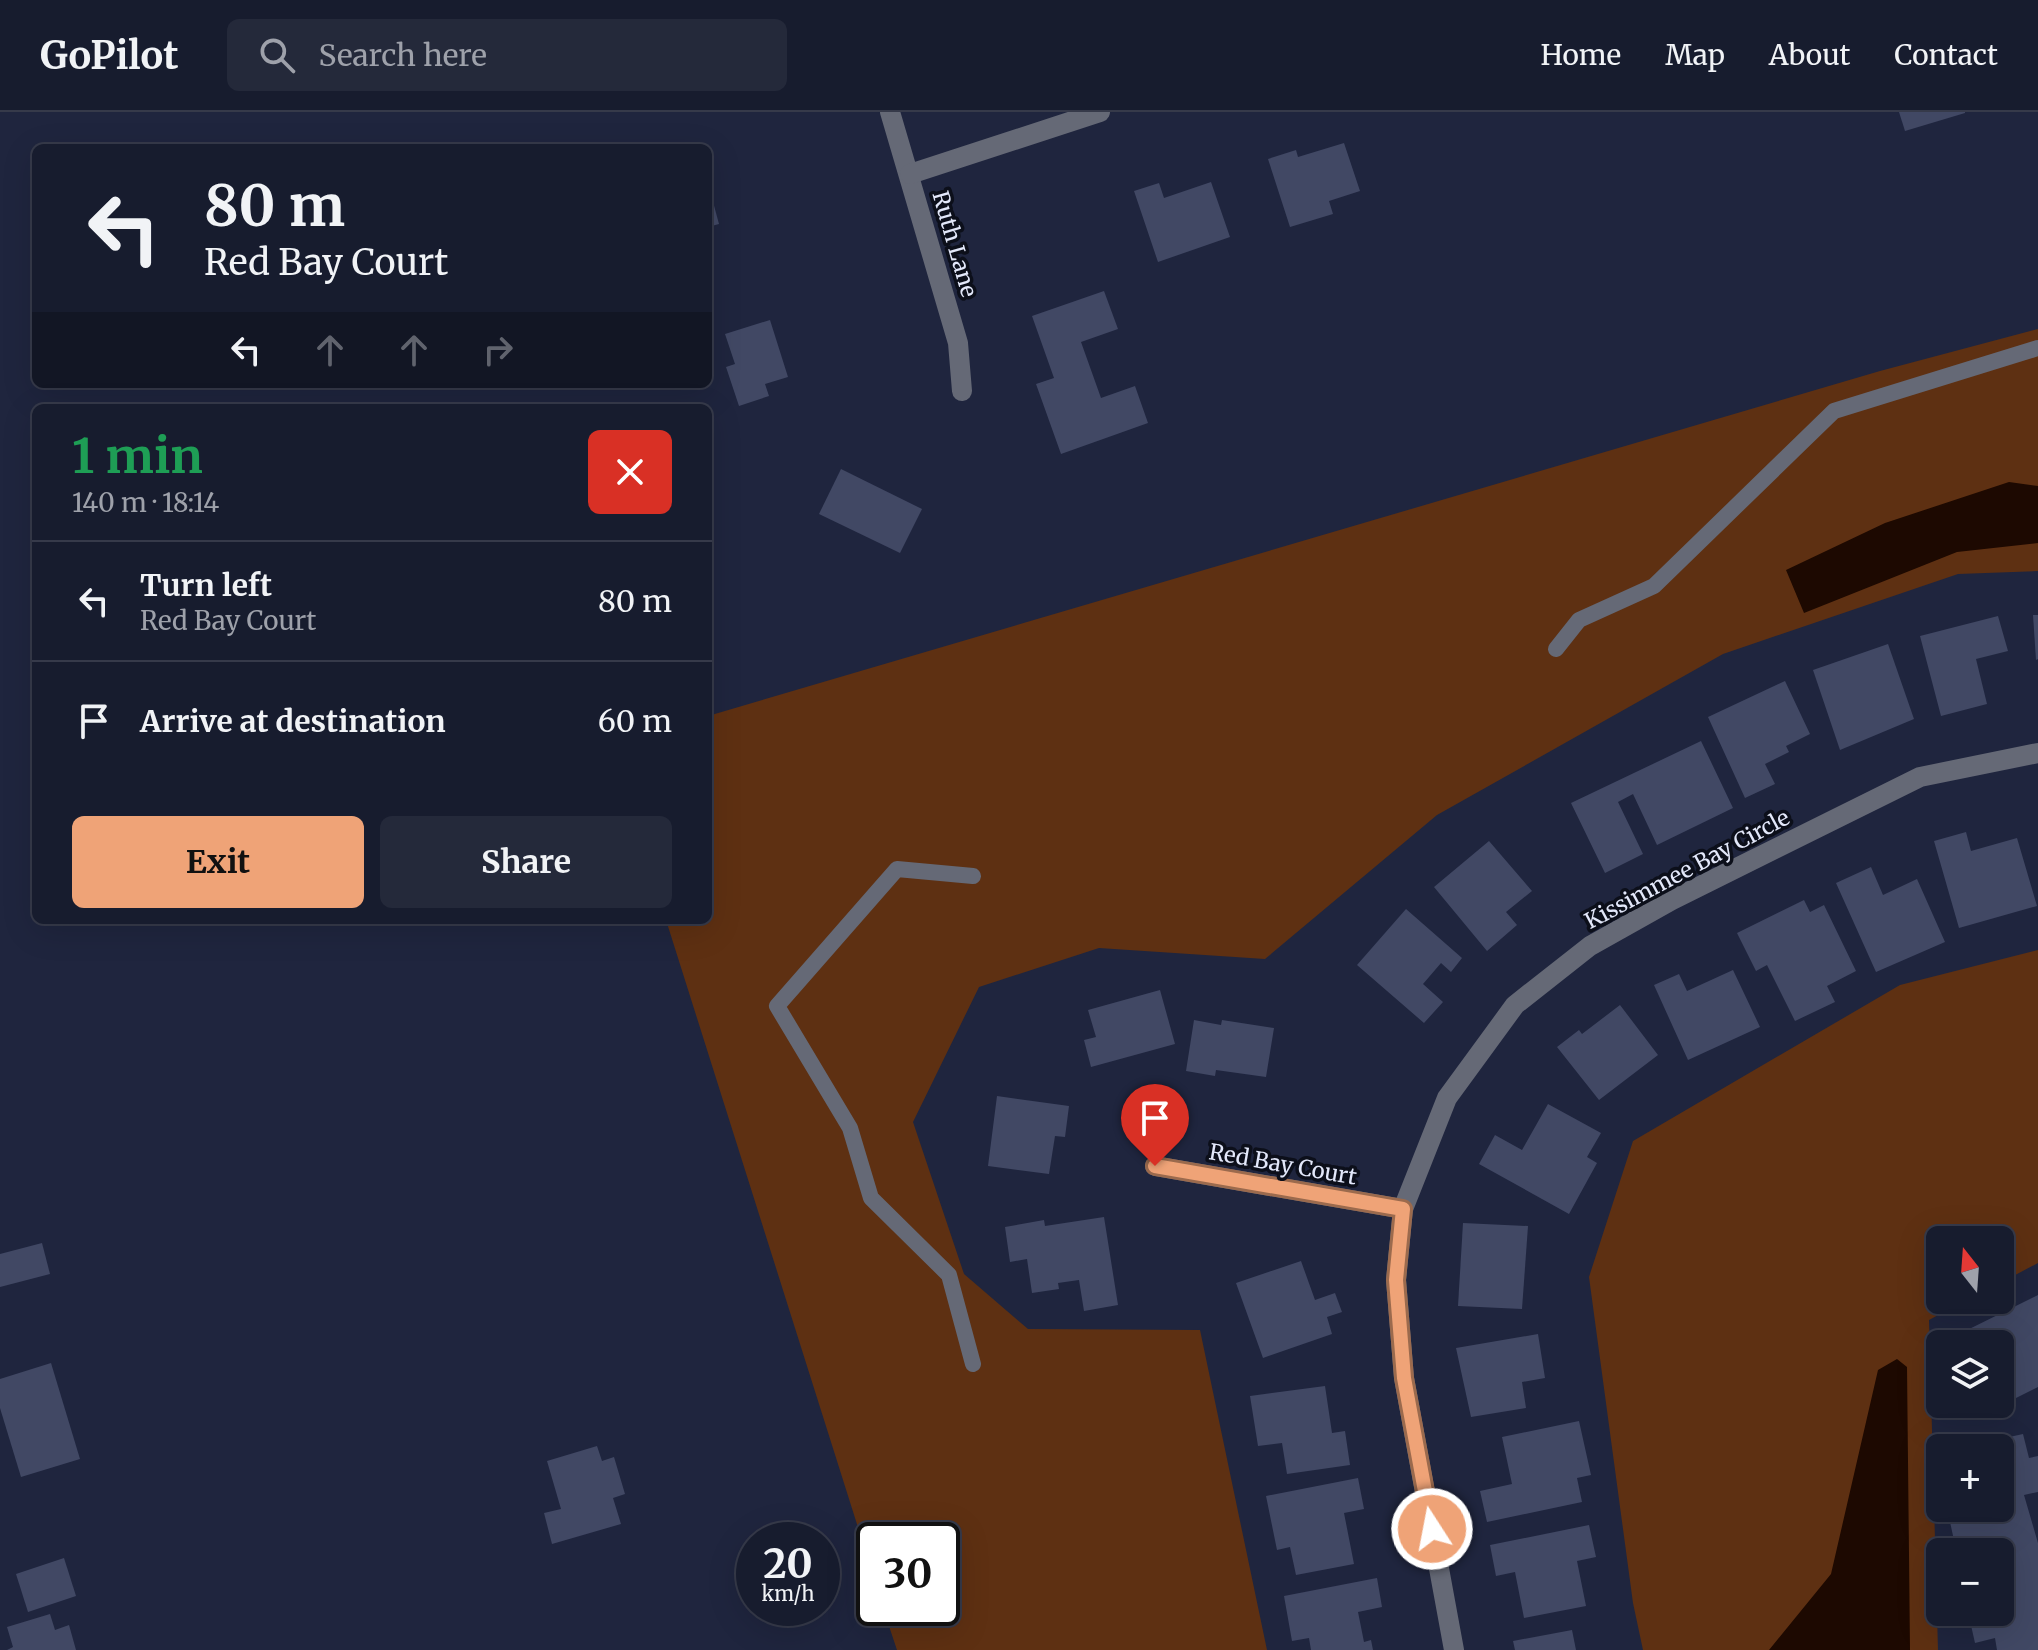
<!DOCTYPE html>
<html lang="en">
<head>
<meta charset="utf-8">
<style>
  :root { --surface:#171c2e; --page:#24293a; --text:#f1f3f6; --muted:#9ea1aa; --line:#363a4a; --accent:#efa377 }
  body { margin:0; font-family:Merriweather,serif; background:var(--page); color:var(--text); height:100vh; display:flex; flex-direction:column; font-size:30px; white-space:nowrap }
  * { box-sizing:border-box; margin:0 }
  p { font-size:26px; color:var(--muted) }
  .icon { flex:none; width:44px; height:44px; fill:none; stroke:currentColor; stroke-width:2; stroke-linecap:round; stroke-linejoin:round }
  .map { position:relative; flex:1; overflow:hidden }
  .sheet { position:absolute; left:32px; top:292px; width:680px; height:520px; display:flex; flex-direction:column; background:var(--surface); border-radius:12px; box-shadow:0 8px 32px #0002,0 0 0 2px var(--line) }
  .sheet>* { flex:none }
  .top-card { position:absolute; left:32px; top:32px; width:680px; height:244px; border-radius:12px; box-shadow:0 8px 32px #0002,0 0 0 2px var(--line); background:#171c2e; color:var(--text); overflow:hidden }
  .needle { width:52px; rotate:343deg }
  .fabs { position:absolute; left:1926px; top:1114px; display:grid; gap:16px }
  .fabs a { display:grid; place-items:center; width:88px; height:88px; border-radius:12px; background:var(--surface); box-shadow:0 8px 32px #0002,0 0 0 2px var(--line); font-size:40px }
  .speed { position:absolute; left:736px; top:1410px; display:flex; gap:16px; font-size:40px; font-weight:700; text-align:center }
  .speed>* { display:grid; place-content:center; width:104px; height:104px; border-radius:50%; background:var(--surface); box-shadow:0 8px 32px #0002,0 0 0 2px var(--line); line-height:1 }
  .speed small { font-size:20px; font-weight:400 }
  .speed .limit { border:4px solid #111; border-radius:12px; background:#fff; color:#111 }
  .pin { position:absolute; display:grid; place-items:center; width:68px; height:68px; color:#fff; margin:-82px -34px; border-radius:50% 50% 50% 0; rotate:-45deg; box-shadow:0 0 8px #0007 }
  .pin .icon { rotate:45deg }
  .me { position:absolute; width:88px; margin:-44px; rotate:349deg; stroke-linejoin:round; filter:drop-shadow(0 0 6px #0008) }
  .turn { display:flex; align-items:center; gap:28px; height:168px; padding:0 40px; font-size:36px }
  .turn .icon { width:104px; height:104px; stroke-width:2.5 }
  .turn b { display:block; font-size:56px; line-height:68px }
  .lanes { display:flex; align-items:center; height:76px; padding:0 40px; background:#0003; justify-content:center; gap:40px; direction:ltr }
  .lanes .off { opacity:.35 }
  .round { display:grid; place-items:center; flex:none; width:84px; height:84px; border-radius:12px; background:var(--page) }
  .overview { display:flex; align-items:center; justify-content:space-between; height:136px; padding:0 40px }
  h1 { font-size:48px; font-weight:700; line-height:60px; color:#1e9e55 }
  .primary-button { display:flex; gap:16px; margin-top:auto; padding:16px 40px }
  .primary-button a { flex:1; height:92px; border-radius:12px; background:var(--accent); color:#111; font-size:32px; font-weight:700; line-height:92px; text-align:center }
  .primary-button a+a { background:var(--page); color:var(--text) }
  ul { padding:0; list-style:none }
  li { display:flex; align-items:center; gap:24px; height:120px; padding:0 40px; border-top:2px solid var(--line) }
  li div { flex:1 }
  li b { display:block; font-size:30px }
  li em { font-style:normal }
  header { display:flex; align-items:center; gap:48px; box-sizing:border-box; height:112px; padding:0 40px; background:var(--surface); border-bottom:2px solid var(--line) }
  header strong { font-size:38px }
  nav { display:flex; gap:44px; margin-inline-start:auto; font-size:28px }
  .search { width:560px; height:72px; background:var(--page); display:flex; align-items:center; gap:20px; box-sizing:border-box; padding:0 28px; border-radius:12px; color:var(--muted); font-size:30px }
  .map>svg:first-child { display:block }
  .green { fill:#5e3012 }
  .water { fill:#1d0901 }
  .building { fill:#414864 }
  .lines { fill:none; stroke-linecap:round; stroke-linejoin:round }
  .lane { stroke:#656976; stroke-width:16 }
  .street { stroke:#656976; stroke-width:20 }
  .route-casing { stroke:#9b6a4d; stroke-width:20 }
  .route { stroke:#efa377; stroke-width:14 }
  .labels { text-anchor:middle; stroke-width:7; stroke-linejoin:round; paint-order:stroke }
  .street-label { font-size:22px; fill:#e3e8fa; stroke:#0c0f1a }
</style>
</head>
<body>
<header>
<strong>GoPilot</strong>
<div class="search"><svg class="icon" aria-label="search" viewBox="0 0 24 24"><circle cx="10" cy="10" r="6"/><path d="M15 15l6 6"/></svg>Search here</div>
<nav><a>Home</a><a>Map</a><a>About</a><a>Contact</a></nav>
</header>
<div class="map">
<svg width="2038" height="1538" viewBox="0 0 2038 1538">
  <rect width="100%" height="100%" fill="#1f253e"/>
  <g class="green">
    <polygon points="2038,217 2038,459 1958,462 1723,542 1437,703 1265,847 1099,836 979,875 913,1010 964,1162 1028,1217 1200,1218 1267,1538 897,1538 883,1496 942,1496 942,1428 874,1428 874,1466 666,808 708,808 708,604 1880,259"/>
    <polygon points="2038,838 2038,1151 2000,1171 2000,1128 1940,1128 1940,1188 1966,1188 1929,1208 1938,1538 1643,1538 1633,1491 1589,1165 1633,1029 1900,873"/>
  </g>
  <g class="water">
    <polygon points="2009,370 2038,374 2038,431 1957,440 1804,501 1786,458 1885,411"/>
    <polygon points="1897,1247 1907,1255 1910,1538 1769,1538 1831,1462 1878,1258"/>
  </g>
  <g class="building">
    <polygon points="1899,0 1965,0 1965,1 1905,19"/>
    <polygon points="1344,31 1360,79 1329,89 1333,102 1290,115 1268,47 1296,38 1298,45"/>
    <polygon points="1211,70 1230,125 1158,150 1134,79 1159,71 1164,86"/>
    <polygon points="709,75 719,112 708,115 708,76"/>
    <polygon points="1104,179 1118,217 1081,230 1101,286 1135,274 1148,311 1061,342 1036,272 1054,266 1032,204"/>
    <polygon points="770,208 788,265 765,272 769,284 739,294 726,255 735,252 725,222"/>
    <polygon points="841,357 922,397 900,441 819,402"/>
    <polygon points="2033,503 2038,503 2038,547 2036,548"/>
    <polygon points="1998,504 2008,539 1976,547 1987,592 1941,604 1920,524"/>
    <polygon points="1888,532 1914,607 1840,638 1813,558"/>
    <polygon points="1785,569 1810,622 1786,634 1789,640 1765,652 1775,672 1745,686 1708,605"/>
    <polygon points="1701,629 1733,696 1657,733 1633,682 1618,690 1643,742 1605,761 1571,691"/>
    <polygon points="1966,720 1971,739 2017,726 2037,794 1959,816 1934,729"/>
    <polygon points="1489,729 1532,779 1506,800 1517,813 1487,839 1434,775"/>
    <polygon points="1871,755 1883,783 1917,767 1945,830 1876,860 1836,771"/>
    <polygon points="1804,788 1810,800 1824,793 1856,859 1827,874 1835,890 1795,909 1767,853 1756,859 1737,821"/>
    <polygon points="1406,797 1462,846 1451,860 1441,851 1423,872 1443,890 1424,911 1357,853"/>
    <polygon points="1733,858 1760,915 1688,948 1654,873 1679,862 1687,879"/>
    <polygon points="1160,878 1175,932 1091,955 1084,928 1096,925 1088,898"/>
    <polygon points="1620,893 1658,943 1599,988 1557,935 1579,918 1582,922"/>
    <polygon points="1194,908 1221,913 1222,908 1274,916 1266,965 1216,958 1215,964 1186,959"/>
    <polygon points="997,984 1069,994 1065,1025 1055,1024 1049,1062 988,1054"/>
    <polygon points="1548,992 1601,1021 1587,1045 1597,1051 1569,1102 1479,1052 1495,1023 1522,1038"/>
    <polygon points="1104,1105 1118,1193 1084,1199 1079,1168 1058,1171 1059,1177 1032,1181 1027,1147 1010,1150 1005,1115 1044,1108 1045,1114"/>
    <polygon points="1463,1111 1528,1114 1522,1197 1458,1194"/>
    <polygon points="42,1131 50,1162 0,1175 0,1142"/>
    <polygon points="1301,1149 1315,1188 1335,1181 1342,1200 1327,1205 1332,1222 1263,1246 1236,1171"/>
    <polygon points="2038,1183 2038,1275 2000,1294 2000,1232 1954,1232 1951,1226"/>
    <polygon points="1538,1222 1545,1266 1522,1270 1526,1296 1471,1305 1456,1236"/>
    <polygon points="51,1251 80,1347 21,1365 0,1296 0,1267"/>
    <polygon points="1325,1274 1332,1321 1345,1319 1350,1353 1287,1362 1282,1331 1258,1334 1250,1284"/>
    <polygon points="1579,1309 1591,1363 1577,1366 1582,1390 1487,1410 1480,1379 1512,1372 1502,1325"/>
    <polygon points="2023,1322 2029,1346 2038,1344 2038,1380 2024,1383 2038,1431 2038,1538 1997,1538 1995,1526 1975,1531 1968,1500 2000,1500 2000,1440 1949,1440 1948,1435 1955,1433 1947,1396 2000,1396 2000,1336 1964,1335"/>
    <polygon points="597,1334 602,1349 614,1345 625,1382 613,1386 621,1412 552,1432 544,1401 561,1397 547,1349"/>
    <polygon points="1358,1366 1364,1397 1344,1401 1354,1452 1296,1463 1290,1435 1277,1438 1266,1384"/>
    <polygon points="1589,1413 1596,1445 1577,1449 1586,1494 1524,1506 1515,1460 1496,1464 1490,1433"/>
    <polygon points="64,1446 76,1484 28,1500 16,1462"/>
    <polygon points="1377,1466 1382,1495 1358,1500 1364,1530 1371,1528 1373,1538 1311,1538 1309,1526 1292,1529 1284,1484"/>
    <polygon points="50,1502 55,1518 69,1513 76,1538 7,1538 13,1535 7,1515"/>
    <polygon points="1572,1518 1576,1538 1515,1538 1513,1529"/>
  </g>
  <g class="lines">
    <g class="lane">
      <polyline points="1556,537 1579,508 1654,474 1834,299 2038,236"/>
      <polyline points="973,764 897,757 777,894 850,1016 871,1086 949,1163 973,1252"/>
    </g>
    <g class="street">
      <polyline points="890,0 958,231 962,279"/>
      <polyline points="910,62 1100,0"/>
      <polyline points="1155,1054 1403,1097"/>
      <polyline points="1454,1538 1404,1266 1396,1168 1403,1097 1447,986 1515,893 1590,834 1672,788 1920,665 2038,641"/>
    </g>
  </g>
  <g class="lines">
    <g class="route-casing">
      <polyline id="route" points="1155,1054 1403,1097 1396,1168 1404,1266 1432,1417"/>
    </g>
    <use href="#route" class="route"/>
  </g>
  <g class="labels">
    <g class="street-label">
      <text transform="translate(955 132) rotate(74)" y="8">Ruth Lane</text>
      <text transform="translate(1687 757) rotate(-28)" y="8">Kissimmee Bay Circle</text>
      <text transform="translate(1283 1052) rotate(10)" y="8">Red Bay Court</text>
    </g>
  </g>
</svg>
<div class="fabs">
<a><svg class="needle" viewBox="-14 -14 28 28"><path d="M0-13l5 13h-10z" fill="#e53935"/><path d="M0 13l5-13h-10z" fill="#9ea1aa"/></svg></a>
<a><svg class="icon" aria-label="layers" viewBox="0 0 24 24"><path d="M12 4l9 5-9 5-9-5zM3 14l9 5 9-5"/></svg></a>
<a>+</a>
<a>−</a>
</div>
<div class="speed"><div>20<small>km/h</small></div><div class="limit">30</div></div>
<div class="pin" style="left:1155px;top:1054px;background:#d93025"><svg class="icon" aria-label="arrive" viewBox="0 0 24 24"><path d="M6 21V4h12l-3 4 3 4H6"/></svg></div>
<svg class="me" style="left:1432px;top:1417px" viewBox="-20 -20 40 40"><circle r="17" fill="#efa377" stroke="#fff" stroke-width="3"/><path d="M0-11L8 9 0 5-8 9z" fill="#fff"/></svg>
<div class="top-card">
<div class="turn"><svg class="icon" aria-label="left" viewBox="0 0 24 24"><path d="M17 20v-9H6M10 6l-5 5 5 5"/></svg><div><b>80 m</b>Red Bay Court</div></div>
<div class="lanes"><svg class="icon" aria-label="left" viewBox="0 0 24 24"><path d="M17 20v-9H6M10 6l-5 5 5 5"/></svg><svg class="icon off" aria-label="ahead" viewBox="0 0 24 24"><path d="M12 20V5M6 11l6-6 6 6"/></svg><svg class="icon off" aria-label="ahead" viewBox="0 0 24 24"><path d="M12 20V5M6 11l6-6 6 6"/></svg><svg class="icon off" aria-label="right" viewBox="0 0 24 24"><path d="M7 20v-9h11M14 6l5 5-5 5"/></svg></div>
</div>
<section class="sheet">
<div class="overview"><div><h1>1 min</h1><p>140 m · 18:14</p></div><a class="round" style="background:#d93025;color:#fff"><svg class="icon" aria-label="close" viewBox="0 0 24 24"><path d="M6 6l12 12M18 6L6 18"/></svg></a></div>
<ul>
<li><svg class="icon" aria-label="left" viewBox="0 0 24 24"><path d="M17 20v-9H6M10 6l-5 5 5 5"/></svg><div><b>Turn left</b><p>Red Bay Court</p></div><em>80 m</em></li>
<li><svg class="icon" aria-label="arrive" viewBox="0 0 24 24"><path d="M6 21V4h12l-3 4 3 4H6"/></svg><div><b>Arrive at destination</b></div><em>60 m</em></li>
</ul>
<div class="primary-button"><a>Exit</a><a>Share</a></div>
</section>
</div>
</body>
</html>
